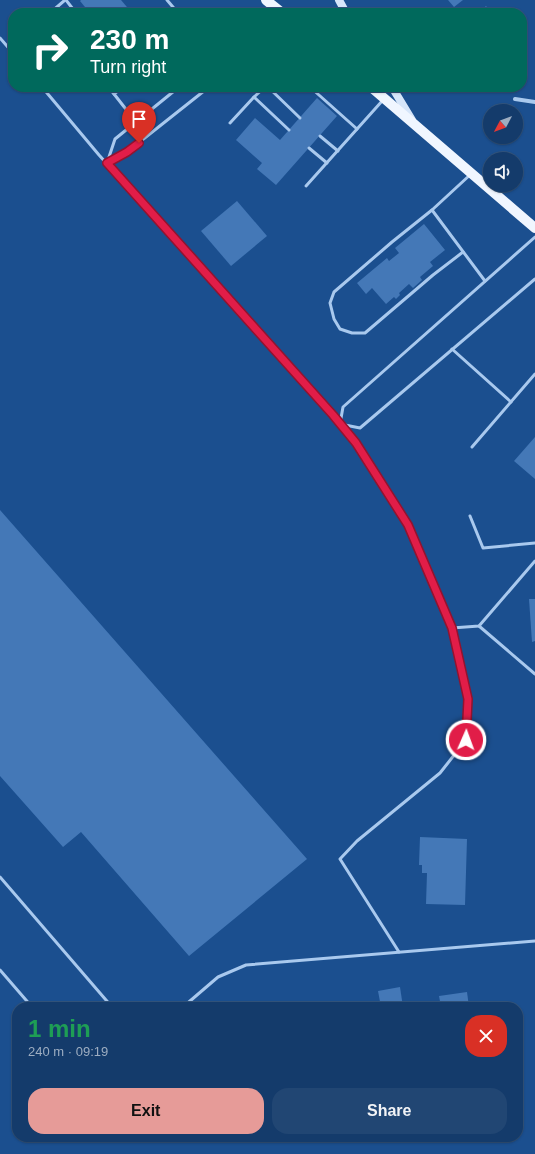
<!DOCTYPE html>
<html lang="en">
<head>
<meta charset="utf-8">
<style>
  :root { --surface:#143b6b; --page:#214673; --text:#f1f3f6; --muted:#9dadc1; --line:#33557e; --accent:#e69b98 }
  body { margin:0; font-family:Arial,sans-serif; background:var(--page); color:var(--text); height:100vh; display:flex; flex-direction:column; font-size:15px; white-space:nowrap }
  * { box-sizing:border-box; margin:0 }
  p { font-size:13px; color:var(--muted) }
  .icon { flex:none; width:22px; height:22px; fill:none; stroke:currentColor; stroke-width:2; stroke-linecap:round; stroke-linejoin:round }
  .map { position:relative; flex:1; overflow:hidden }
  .panel { position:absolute; left:12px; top:1002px; width:511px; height:140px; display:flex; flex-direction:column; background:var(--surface); border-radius:16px; box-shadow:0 1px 3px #0004,0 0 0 1px var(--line) }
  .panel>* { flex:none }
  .top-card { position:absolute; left:8px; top:8px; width:519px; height:84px; border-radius:16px; box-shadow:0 1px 3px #0004,0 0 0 1px var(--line); background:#00695c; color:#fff; overflow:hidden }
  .needle { width:26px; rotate:229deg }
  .fabs { position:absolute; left:483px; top:104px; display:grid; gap:8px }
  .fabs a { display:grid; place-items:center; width:40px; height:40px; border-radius:50%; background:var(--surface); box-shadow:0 1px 3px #0004,0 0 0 1px var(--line); font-size:20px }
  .pin { position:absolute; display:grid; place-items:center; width:34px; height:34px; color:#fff; margin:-41px -17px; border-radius:50% 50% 50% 0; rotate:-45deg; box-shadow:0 0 4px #0007 }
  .pin .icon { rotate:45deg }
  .me { position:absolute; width:44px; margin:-22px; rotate:2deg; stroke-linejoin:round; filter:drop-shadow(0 0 3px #0008) }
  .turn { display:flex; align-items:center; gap:14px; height:84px; padding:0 16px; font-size:18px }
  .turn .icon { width:52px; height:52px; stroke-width:2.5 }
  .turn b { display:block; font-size:28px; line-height:34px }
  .round { display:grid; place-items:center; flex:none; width:42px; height:42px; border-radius:16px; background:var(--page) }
  .summary { display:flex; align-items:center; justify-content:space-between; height:68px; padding:0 16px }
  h1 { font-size:24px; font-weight:800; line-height:30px; color:#1e9e55 }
  .button { display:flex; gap:8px; margin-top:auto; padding:8px 16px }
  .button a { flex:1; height:46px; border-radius:16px; background:var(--accent); color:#111; font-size:16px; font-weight:800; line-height:46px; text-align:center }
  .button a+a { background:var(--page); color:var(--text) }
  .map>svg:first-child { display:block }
  .building { fill:#4478b7 }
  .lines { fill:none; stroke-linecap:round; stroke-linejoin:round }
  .lane { stroke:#a9c9ee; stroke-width:3 }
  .street { stroke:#a9c9ee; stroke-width:4 }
  .secondary { stroke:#d6e6fa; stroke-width:8 }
  .primary { stroke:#f0f6ff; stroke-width:10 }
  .route-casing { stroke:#92132f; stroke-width:10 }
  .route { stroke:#e11d48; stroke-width:7 }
</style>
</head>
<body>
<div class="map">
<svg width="535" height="1154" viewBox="0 0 535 1154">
  <rect width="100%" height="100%" fill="#1b4f8f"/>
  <g class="building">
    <polygon points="81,0 121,0 132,13 90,13 80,1"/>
    <polygon points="448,0 463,0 454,7"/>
    <polygon points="486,6 492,13 478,13"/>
    <polygon points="317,98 337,116 276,185 257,169 262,163 236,140 255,118 280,140"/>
    <polygon points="237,201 267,236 231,266 201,231"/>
    <polygon points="424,224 445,250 430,262 433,266 420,277 422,280 413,288 409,284 399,293 400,295 396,299 394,297 386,304 372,288 366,294 357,283 387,258 389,261 399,253 395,248"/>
    <polygon points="535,437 535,479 514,461"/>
    <polygon points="0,510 307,859 189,956 81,832 63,847 0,776"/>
    <polygon points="529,599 535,599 535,641 532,642"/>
    <polygon points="420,837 467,839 465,905 426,904 427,873 422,873 422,865 419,865"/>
    <polygon points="400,987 403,1007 381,1007 378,991"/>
    <polygon points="467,992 469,1007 441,1007 439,996"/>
  </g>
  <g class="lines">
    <g class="lane">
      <polyline points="66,0 76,13"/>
      <polyline points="167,0 178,13"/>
      <polyline points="50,13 65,0"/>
      <polyline points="0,38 13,53"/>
      <polyline points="42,87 99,155 333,415 355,443 408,525 453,631 468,699 466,740 440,773 357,841 340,859 399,952"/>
      <polyline points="108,87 114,94 123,87"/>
      <polyline points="268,87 300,118"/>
      <polyline points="310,87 357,129"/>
      <polyline points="114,94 136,122"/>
      <polyline points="254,97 265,87"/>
      <polyline points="230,123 254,97 289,130"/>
      <polyline points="320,136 338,151"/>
      <polyline points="309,148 327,163"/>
      <polyline points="107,163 127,152 209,87"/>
      <polyline points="107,163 115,139 179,87"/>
      <polyline points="306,186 383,100"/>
      <polyline points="432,210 485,281"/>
      <polyline points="535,237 343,407 340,424 360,428 535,279"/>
      <polyline points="463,252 433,275 365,333 352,333 340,329 334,319 330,303 334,292 392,242 432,210 471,174"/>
      <polyline points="452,349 511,402"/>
      <polyline points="472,447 535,374"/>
      <polyline points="470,516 483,548 535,543"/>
      <polyline points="479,626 535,674"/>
      <polyline points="452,628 479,626 535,561"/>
      <polyline points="0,877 112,1007"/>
      <polyline points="0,970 32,1007"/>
      <polyline points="183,1007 218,977 246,965 535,941"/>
    </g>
    <polyline class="street" points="515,99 535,102"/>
    <g class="secondary">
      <polyline points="339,0 346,13"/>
      <polyline points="392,87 412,120"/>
    </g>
    <g class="primary">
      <polyline points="266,0 282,13"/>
      <polyline points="371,87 535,228"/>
    </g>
  </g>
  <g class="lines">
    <g class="route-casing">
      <polyline id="route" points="139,143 127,152 107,163 333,415 356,443 408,525 452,628 468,699 466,740"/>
    </g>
    <use href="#route" class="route"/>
  </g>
</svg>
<div class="fabs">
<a><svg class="needle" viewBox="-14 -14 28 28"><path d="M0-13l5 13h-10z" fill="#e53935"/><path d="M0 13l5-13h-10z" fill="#9dadc1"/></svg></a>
<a><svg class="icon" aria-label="sound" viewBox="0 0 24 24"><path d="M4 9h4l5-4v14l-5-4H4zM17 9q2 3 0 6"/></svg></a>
</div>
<div class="pin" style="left:139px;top:143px;background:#d93025"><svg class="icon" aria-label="arrive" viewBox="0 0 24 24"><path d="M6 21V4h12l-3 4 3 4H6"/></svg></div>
<svg class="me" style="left:466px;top:740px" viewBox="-20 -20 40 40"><circle r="17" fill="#e11d48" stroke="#fff" stroke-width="3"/><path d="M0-11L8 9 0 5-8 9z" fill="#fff"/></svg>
<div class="top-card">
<div class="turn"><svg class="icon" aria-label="right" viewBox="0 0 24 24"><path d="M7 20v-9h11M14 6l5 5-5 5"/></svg><div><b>230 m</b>Turn right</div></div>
</div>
<section class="panel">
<div class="summary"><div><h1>1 min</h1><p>240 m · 09:19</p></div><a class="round" style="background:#d93025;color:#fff"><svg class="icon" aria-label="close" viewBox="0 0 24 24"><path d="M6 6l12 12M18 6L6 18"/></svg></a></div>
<div class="button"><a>Exit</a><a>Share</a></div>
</section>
</div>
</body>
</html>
